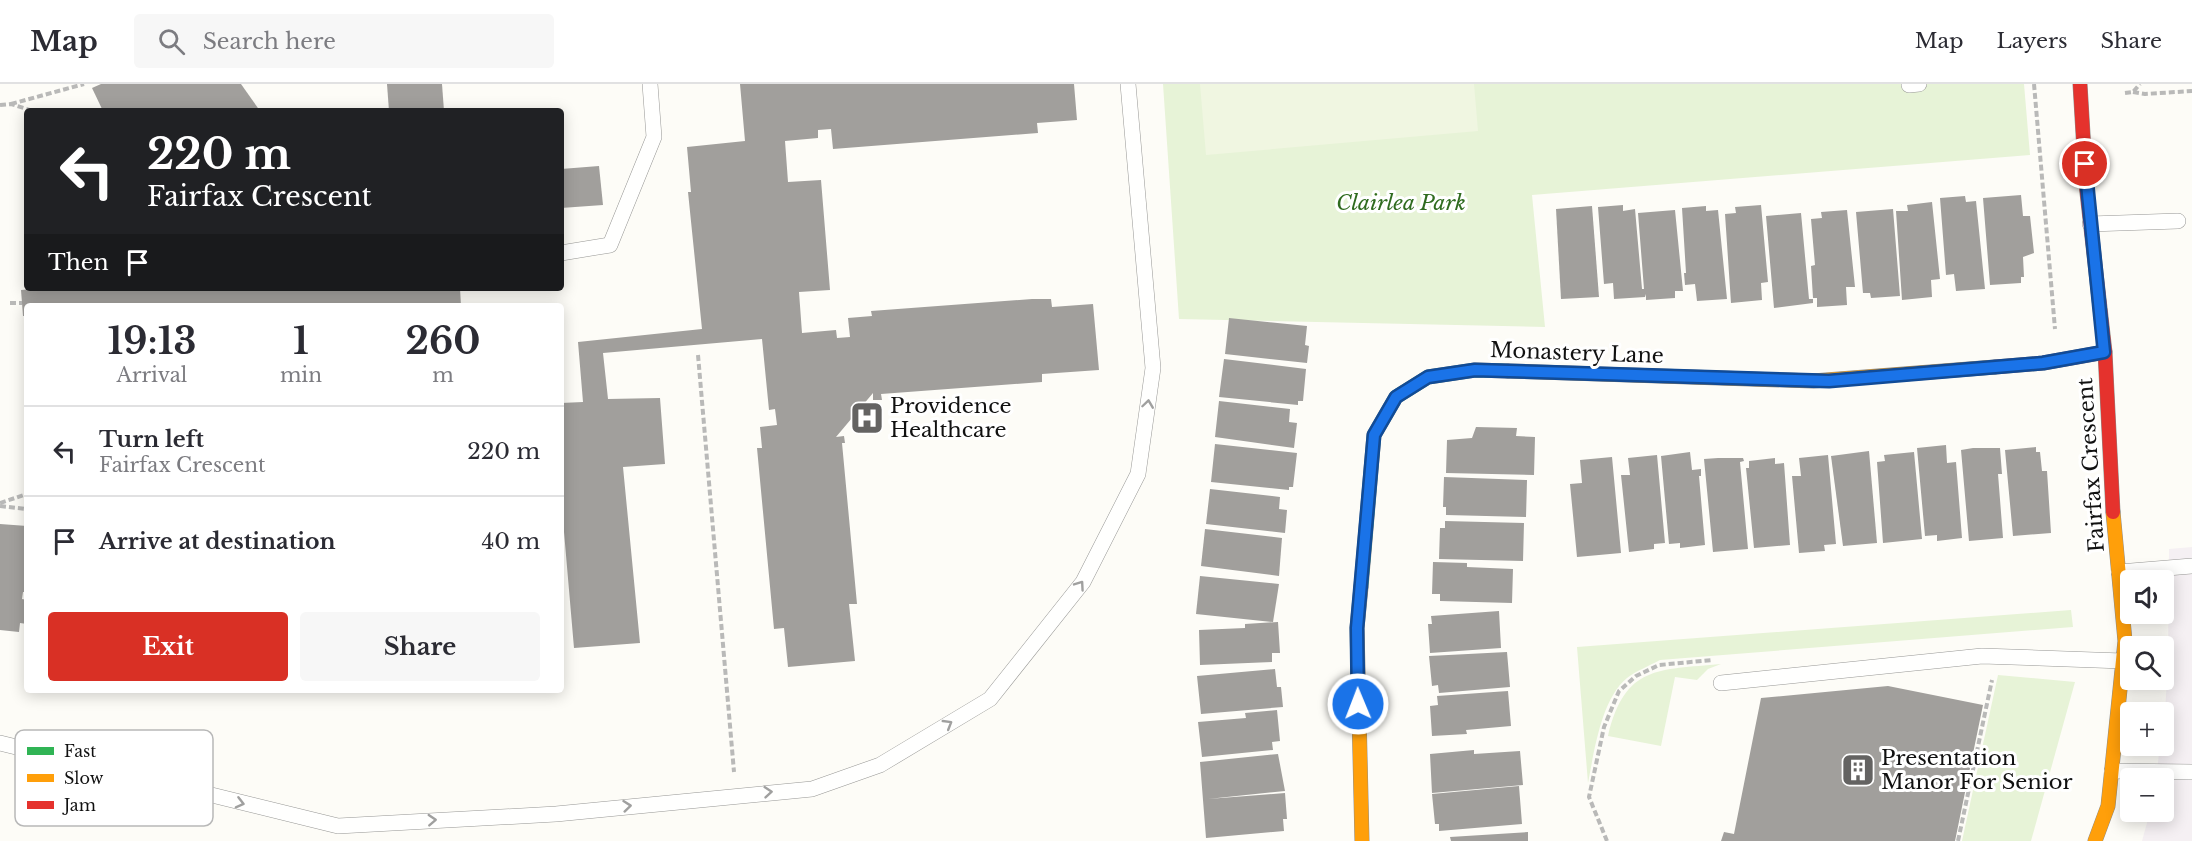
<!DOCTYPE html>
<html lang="en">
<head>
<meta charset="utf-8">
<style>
  :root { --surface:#fff; --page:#f7f7f7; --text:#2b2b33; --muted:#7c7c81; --line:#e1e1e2; --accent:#d93025 }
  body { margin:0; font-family:"Libre Baskerville",serif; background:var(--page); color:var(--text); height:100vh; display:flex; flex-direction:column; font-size:22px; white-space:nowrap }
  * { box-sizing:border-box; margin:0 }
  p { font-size:20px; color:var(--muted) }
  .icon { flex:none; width:33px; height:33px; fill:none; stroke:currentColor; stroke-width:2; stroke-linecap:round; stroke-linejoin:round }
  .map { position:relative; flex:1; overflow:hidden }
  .details { position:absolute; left:24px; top:219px; width:540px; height:390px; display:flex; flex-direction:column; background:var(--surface); border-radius:6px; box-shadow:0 3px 15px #0003 }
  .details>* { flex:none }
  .top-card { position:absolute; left:24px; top:24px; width:540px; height:183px; border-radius:6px; box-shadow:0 3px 15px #0003; background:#202124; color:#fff; overflow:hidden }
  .controls { position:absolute; left:2120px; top:486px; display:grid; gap:12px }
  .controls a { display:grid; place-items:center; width:54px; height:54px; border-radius:6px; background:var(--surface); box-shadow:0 3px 15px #0003; font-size:30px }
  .pin { position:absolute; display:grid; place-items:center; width:51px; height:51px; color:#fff; margin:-26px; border:3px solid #fff; border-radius:50%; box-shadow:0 2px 6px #0007 }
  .me { position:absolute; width:66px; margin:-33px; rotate:359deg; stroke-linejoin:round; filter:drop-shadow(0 0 4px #0008) }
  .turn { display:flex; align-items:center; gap:21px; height:126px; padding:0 24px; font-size:27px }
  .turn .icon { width:78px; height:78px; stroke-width:2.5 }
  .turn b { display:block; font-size:42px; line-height:51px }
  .then { display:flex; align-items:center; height:57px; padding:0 24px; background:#0003; gap:12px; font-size:22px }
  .eta { display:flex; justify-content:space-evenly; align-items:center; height:102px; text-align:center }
  .eta b { font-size:36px; font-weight:700; line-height:42px }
  .action { display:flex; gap:12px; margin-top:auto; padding:12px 24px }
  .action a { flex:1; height:69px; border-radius:6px; background:var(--accent); color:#fff; font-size:24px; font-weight:700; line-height:69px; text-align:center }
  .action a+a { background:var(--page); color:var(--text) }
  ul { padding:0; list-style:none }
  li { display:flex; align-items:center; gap:18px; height:90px; padding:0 24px; border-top:2px solid var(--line) }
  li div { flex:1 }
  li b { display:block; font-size:22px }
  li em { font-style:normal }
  header { display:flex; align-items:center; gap:36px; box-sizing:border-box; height:84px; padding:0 30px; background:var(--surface); border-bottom:2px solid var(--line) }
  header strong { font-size:28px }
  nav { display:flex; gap:33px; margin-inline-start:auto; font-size:21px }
  .search { width:420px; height:54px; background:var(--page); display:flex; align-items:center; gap:15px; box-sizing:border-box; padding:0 21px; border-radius:6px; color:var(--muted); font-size:22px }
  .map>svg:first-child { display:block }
  .industrial { fill:#f5f0f3 }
  .green { fill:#e7f3d7 }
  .pitch { fill:#f0f6e1 }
  .building { fill:#a19f9c }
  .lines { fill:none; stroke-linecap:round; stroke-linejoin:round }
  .lane-casing { stroke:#979795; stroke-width:16 }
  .fast-casing { stroke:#8e8d8b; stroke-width:15 }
  .slow-casing { stroke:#8e8d8b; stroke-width:15 }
  .jam-casing { stroke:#8e8d8b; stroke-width:15 }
  .path { stroke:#b9b9b8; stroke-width:4; stroke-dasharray:6 3; stroke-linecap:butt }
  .lane { stroke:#fffffe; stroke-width:15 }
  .fast { stroke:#30b455; stroke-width:14 }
  .slow { stroke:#ff9f0a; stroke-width:14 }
  .jam { stroke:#e5322d; stroke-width:14 }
  .oneway { stroke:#a0a09f }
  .route-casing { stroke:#114b97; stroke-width:15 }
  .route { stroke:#1a73e8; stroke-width:10 }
  .labels { text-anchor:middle; stroke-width:6; stroke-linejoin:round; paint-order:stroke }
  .park-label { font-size:21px; font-style:italic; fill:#2f6b1f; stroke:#fff }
  .street-label { font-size:21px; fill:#111; stroke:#fff }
  .poi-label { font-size:21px; fill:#111; stroke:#fff; text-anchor:start }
  .key { fill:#fff; stroke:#b8b8b8; stroke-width:1.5 }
  .key-label { font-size:16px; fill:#111 }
</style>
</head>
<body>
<header>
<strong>Map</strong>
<div class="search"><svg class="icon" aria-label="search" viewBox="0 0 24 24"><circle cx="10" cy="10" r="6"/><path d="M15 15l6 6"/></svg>Search here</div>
<nav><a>Map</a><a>Layers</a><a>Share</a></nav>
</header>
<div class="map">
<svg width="2192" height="757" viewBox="0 0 2192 757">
  <rect width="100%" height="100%" fill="#fdfcf7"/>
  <polygon class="industrial" points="2192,463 2192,757 2142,757 2150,728 2163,728 2163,694 2156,694 2160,662 2163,662 2168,577 2169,465"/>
  <g class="green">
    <polygon points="1163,0 2024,0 2030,71 1532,111 1545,243 1179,235"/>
    <path d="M2071,526l2,17 -413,33c-11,6 -24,11 -33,18 -26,21 -33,75 -39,105l-11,-136z"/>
    <path d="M1721,580l-13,5 -11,11 -22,-3 -14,69 -53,-10c17,-71 50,-66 113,-72z"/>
    <polygon points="1998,591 2075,598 2031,757 1962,757"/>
  </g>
  <polygon class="pitch" points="1200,0 1474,0 1478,47 1206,71"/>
  <g class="building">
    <polygon points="101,0 241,0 260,27 103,27 92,4"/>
    <polygon points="387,0 442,0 444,27 389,27"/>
    <polygon points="740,0 1074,0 1077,36 1037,39 1038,49 833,65 831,45 818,46 818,54 785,57 788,98 821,96 830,206 799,208 802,249 836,246 837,254 850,253 848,234 872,232 871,227 1032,215 1051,215 1052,223 1093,220 1099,286 1042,290 1042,298 881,310 882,316 873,316 873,309 836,353 844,352 845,359 842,359 857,520 849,520 855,577 788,583 784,544 774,545 757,364 762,364 760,343 777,341 775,325 769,326 762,255 603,269 608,315 660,314 665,380 623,383 640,559 574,564 561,413 561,319 583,318 578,258 702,245 688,108 691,108 687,63 745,57"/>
    <polygon points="599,82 603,121 561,124 561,85"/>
    <polygon points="2021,111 2023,132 2030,132 2034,169 2023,173 2024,193 2021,193 2021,199 1990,201 1983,114"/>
    <polygon points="1965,112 1966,118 1976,117 1985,205 1956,207 1954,190 1946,191 1940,114"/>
    <polygon points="1932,118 1940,195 1931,196 1932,213 1902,216 1896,127 1908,127 1907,121"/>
    <polygon points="1623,121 1623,127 1635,125 1642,205 1644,205 1638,129 1675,126 1683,207 1675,207 1675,214 1646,216 1646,210 1645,213 1614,215 1613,199 1604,200 1598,123"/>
    <polygon points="1761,121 1768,198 1761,199 1762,216 1731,219 1725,130 1736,129 1735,123"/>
    <polygon points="1592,122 1599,213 1561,215 1556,125"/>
    <polygon points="1706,122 1706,127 1718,126 1727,215 1697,217 1695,200 1685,201 1684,189 1686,189 1682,124"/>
    <polygon points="1893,125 1900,212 1871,214 1870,209 1863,209 1856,128"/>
    <polygon points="1847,126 1855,203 1846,203 1847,221 1817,223 1817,214 1813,214 1811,182 1815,181 1811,135 1822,134 1821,128"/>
    <polygon points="1801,129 1809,215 1813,215 1813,219 1774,224 1766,132"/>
    <polygon points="46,204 460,204 461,222 27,222 27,232 23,232 21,206"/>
    <polygon points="1229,234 1307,242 1305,261 1309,262 1307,279 1225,270"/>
    <polygon points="1224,275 1306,285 1303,317 1298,317 1298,321 1219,313"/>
    <polygon points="1219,317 1290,325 1289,338 1297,339 1294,364 1215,353"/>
    <polygon points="1476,343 1517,344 1516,352 1535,353 1534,391 1446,389 1447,356 1472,354"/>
    <polygon points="1215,360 1297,369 1293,403 1289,403 1289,406 1211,398"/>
    <polygon points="1946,361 1947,379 1956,378 1962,454 1937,457 1937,451 1925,452 1917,364"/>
    <polygon points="2036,363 2036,368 2040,368 2042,387 2047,387 2051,449 2013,452 2005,366"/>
    <polygon points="1973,364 2000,364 2002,390 1998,390 2003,454 1969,457 1961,366"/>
    <polygon points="1869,367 1877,459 1843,462 1831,372"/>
    <polygon points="1690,368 1692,386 1701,385 1701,392 1699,392 1705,461 1680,464 1680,459 1669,460 1661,372"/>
    <polygon points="1914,368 1922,455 1883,459 1877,378 1885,377 1884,371"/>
    <polygon points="1657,371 1665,459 1654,460 1654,465 1629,468 1621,391 1630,391 1628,374"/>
    <polygon points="1828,371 1836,460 1824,461 1825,467 1799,469 1792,392 1801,392 1799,374"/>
    <polygon points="1612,373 1621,469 1577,473 1570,400 1582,399 1580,376"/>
    <polygon points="1718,374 1743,374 1744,377 1740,378 1748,465 1713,468 1704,375"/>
    <polygon points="1775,374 1775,380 1784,379 1790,461 1754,464 1746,384 1749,384 1749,377"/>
    <polygon points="1444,393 1527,396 1526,433 1446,431 1446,423 1443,423"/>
    <polygon points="1210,405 1280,413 1279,425 1287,426 1285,449 1206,440"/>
    <polygon points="1445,437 1524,439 1523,477 1439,475 1440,444 1445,444"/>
    <polygon points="0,440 27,442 27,508 23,508 22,515 27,516 27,540 20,539 19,548 0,546"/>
    <polygon points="1205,445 1282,454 1279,492 1201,482"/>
    <polygon points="1433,478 1467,479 1467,483 1513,485 1512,519 1440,517 1440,510 1432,510"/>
    <polygon points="1200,492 1279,500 1273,538 1196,530"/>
    <polygon points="1499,527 1501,564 1430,569 1428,540 1432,540 1431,532"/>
    <polygon points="1278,538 1280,569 1272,569 1272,578 1200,581 1199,546 1245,544 1245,540"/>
    <polygon points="1507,568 1510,603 1439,609 1438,601 1432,602 1429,572"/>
    <polygon points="1275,585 1277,603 1281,603 1283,623 1201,630 1197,592"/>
    <polygon points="1888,602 1983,621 1955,757 1721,757 1724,748 1734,750 1761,614"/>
    <polygon points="1508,607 1511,642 1466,646 1467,650 1432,652 1430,622 1438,621 1437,612"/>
    <polygon points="1277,626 1280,657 1272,658 1273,666 1202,673 1198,638 1246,634 1245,629"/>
    <polygon points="1474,666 1474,670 1520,667 1523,701 1432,709 1430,670"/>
    <polygon points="1278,670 1285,707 1208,715 1285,709 1287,735 1283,735 1284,747 1206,754 1200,678"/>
    <polygon points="1519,702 1522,740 1439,747 1439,740 1435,740 1432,710"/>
    <polygon points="1528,748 1528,757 1451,757 1450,753"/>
  </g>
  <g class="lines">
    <g class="lane-casing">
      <g id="lane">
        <polyline points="1909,1 1919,0"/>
        <polyline points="2090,140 2178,137"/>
        <polyline points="561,169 610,161 654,53 650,0"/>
        <polyline points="2119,488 2192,482"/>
        <polyline points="1721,599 1982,572 2123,577"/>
        <polyline points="0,659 338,742 556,730 812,705 880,681 990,615 1083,498 1138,390 1153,284 1128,0"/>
        <polyline points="2112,687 2192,688"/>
      </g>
    </g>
    <g class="fast-casing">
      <polyline id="fast" points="1361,503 1374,351 1396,313 1428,293 1475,286 1508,287"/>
    </g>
    <g class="slow-casing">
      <g id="slow">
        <polyline points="1508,287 1813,297 1995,283"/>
        <polyline points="1361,503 1357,544 1362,757"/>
        <polyline points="2095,757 2108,722 2125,557 2113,428"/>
      </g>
    </g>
    <g class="jam-casing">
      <g id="jam">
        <polyline points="2080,0 2086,100 2105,268 2113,428"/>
        <polyline points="1995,283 2043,279 2105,268"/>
      </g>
    </g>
    <g class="path">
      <polyline points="2034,0 2055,245"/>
      <polyline points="2133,8 2145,10 2192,7"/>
      <polyline points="2125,9 2133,8 2140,0"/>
      <polyline points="11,20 84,0"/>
      <polyline points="0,21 11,20 33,27"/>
      <polyline points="10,219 22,219"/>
      <polyline points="698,271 734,688"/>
      <polyline points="0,419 27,410"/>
      <polyline points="0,422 27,425"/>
      <polyline points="1607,757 1589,713 1604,643 1619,607 1636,592 1659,581 1712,576"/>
      <polyline points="1958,757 1992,596"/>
    </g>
    <use href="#lane" class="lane"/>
    <use href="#fast" class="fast"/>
    <use href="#slow" class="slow"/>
    <use href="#jam" class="jam"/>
  </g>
  <defs><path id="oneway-chevron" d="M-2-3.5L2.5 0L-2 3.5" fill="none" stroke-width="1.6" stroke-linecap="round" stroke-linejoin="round" transform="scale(1.5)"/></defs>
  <g class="oneway">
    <use href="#oneway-chevron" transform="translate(1148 320) rotate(-82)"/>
    <use href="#oneway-chevron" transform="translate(1080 501) rotate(-55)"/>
    <use href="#oneway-chevron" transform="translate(948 640) rotate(-31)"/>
    <use href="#oneway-chevron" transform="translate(768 708) rotate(-5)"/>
    <use href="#oneway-chevron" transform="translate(240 719) rotate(14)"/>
    <use href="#oneway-chevron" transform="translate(627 722) rotate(-6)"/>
    <use href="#oneway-chevron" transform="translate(432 736) rotate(-3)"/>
  </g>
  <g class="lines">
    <g class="route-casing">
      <polyline id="route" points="1358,620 1357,544 1374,351 1396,313 1428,293 1475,286 1829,297 2043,279 2104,268 2085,80"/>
    </g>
    <use href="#route" class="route"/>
  </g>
  <defs>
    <g id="hospital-square" transform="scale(1.725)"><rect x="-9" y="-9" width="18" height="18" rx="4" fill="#646362" stroke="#fff"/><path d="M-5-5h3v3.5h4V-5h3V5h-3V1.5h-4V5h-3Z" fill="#fff"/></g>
    <g id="building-square" transform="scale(1.725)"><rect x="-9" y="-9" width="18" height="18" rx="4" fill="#646362" stroke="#fff"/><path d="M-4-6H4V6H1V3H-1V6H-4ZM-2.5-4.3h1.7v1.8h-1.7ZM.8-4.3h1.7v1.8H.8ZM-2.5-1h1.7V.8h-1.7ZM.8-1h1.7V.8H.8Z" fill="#fff"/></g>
  </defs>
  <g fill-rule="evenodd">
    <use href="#hospital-square" x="867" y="334"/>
    <use href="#building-square" x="1858" y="686"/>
  </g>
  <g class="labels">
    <g class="park-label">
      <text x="1401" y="126">Clairlea Park</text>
    </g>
    <g class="street-label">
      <text transform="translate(1577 269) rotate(2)" y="7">Monastery Lane</text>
      <text transform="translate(2091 381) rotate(-94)" y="7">Fairfax Crescent</text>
    </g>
    <g class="poi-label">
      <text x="890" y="329">Providence<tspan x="890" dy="24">Healthcare</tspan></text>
      <text x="1881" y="681">Presentation<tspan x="1881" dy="24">Manor For Senior</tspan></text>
    </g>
  </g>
  <rect x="15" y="646" width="198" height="96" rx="9" class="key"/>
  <rect x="27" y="663" width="27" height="8" fill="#30b455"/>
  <rect x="27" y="690" width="27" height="8" fill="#ff9f0a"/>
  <rect x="27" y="717" width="27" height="8" fill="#e5322d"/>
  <g class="key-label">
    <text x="64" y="673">Fast</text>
    <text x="64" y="700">Slow</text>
    <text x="64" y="727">Jam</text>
  </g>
</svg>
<div class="controls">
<a><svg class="icon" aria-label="sound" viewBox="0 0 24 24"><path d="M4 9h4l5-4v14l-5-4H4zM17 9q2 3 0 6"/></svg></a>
<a><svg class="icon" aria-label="search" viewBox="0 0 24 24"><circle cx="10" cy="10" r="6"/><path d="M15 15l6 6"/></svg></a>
<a>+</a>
<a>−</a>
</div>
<div class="pin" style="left:2085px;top:80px;background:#d93025"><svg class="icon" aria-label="arrive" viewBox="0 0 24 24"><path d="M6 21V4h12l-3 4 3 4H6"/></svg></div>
<svg class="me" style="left:1358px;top:620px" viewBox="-20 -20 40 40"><circle r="17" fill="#1a73e8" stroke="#fff" stroke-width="3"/><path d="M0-11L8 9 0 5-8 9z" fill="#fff"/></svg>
<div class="top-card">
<div class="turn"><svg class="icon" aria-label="left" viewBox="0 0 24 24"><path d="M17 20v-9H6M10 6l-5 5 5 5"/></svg><div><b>220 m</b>Fairfax Crescent</div></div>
<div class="then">Then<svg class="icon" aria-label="arrive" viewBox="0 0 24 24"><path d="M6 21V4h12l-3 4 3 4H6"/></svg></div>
</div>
<section class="details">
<div class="eta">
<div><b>19:13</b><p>Arrival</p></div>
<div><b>1</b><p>min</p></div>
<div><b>260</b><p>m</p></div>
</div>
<ul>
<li><svg class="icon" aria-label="left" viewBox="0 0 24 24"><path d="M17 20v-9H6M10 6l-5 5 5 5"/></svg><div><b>Turn left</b><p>Fairfax Crescent</p></div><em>220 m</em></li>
<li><svg class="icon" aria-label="arrive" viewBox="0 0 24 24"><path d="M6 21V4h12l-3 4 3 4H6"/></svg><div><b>Arrive at destination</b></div><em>40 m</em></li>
</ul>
<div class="action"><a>Exit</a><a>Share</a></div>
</section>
</div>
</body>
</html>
